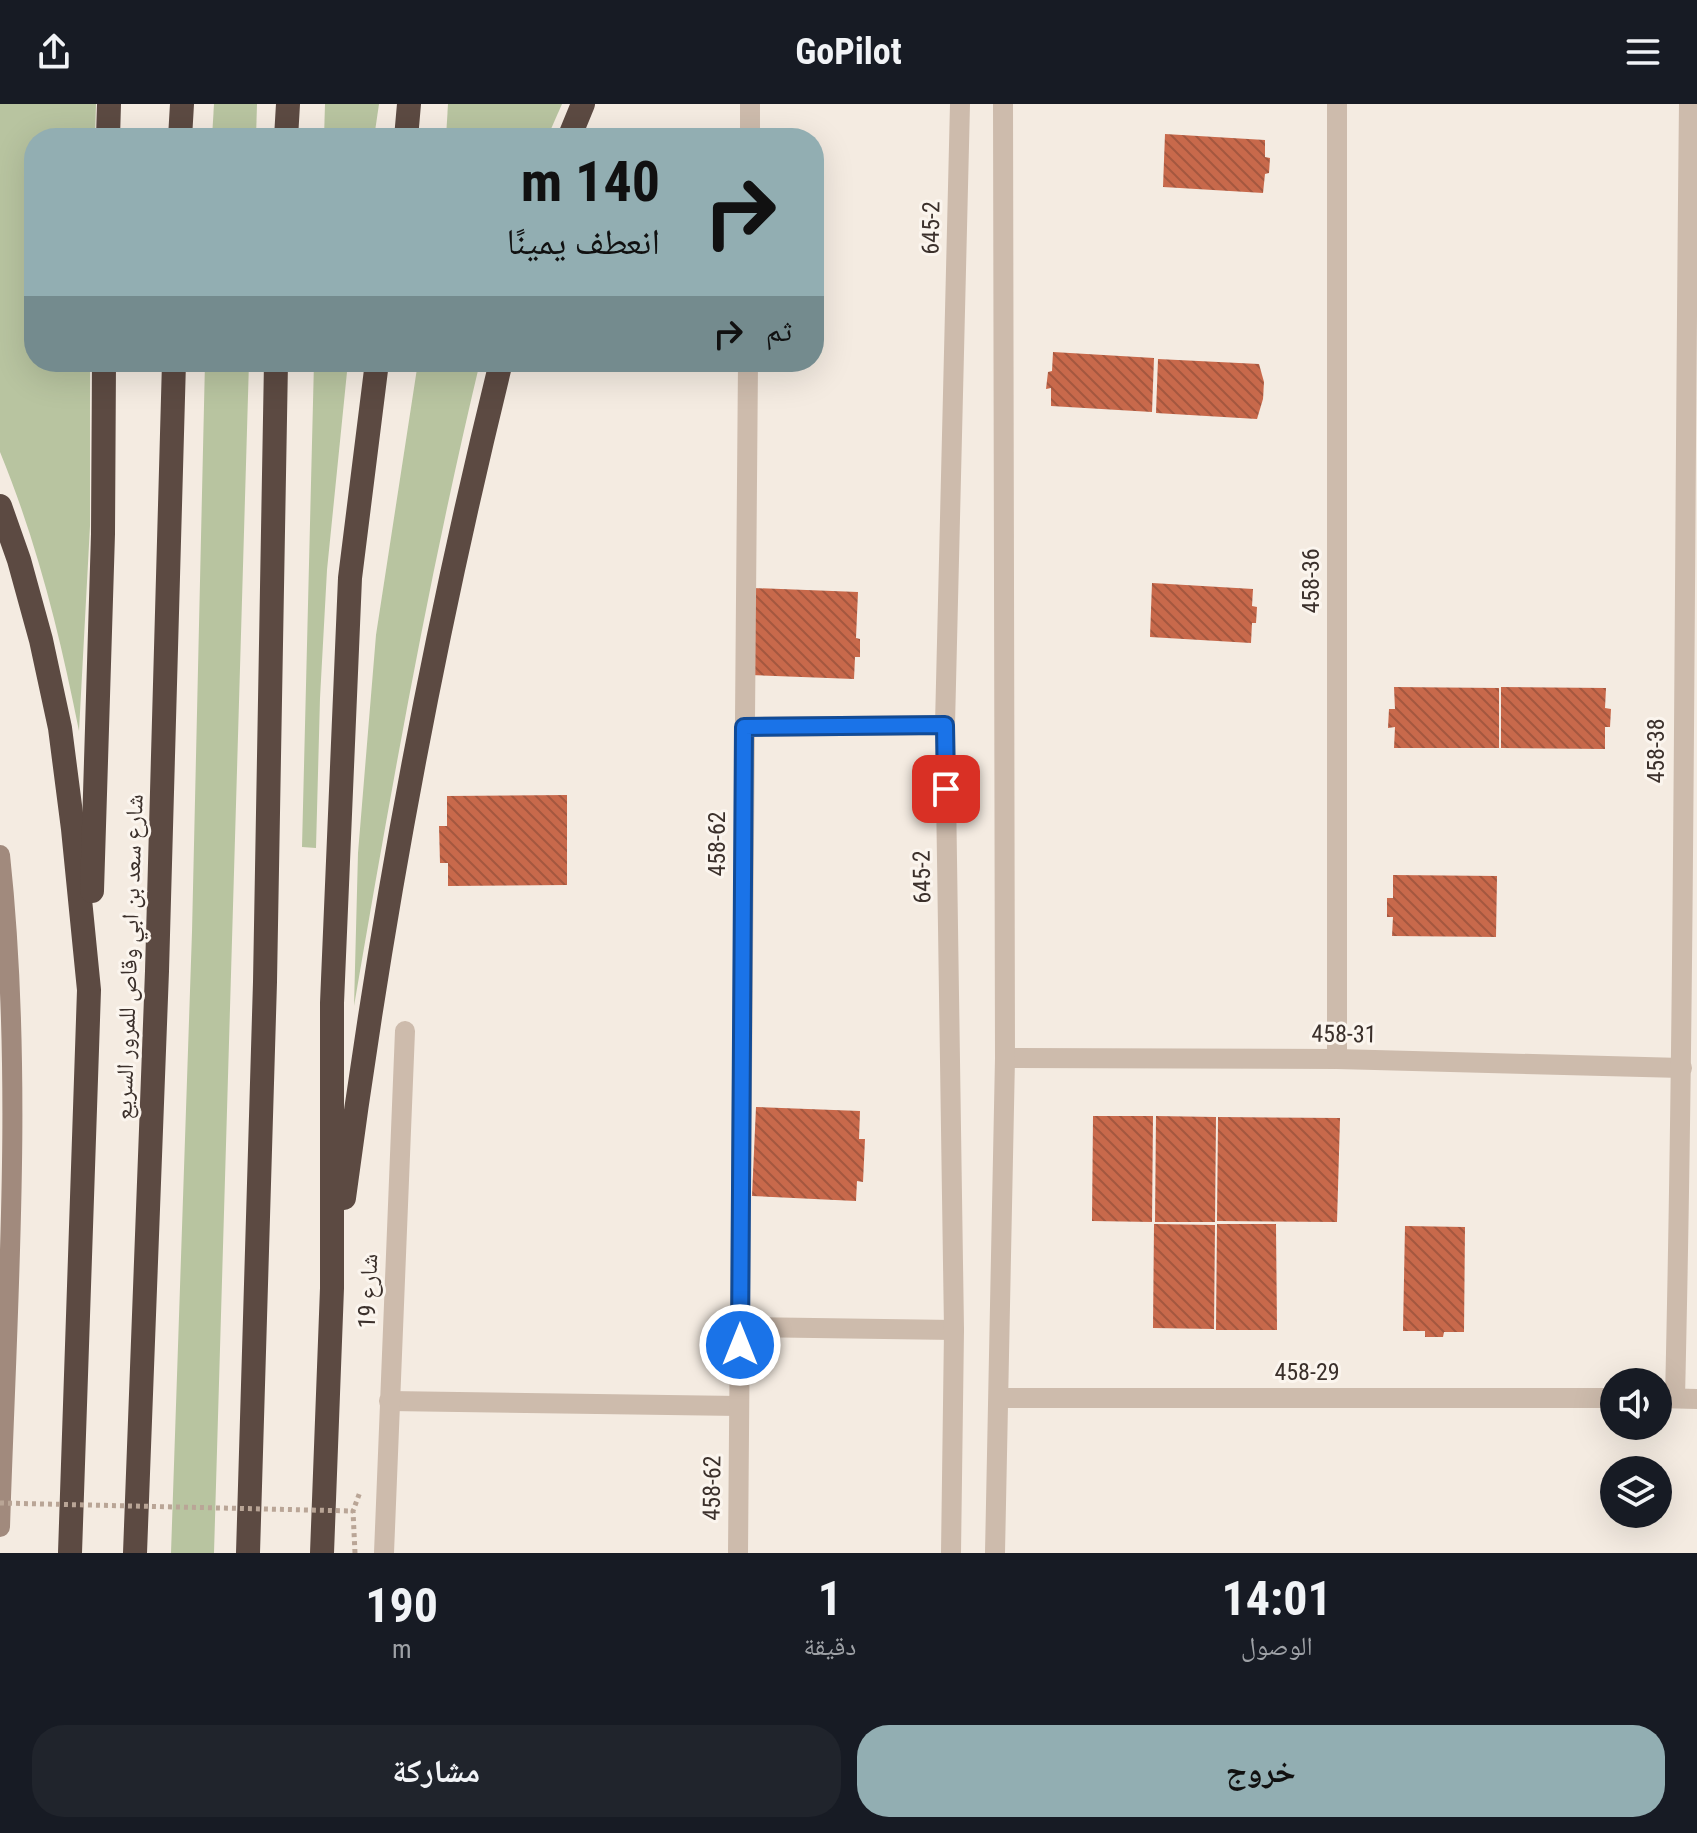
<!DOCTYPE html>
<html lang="ar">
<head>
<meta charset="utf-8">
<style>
  :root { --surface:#171b24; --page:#20242c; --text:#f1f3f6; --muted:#9ea1a6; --accent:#92aeb2 }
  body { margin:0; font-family:"Roboto Condensed","Noto Naskh Arabic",sans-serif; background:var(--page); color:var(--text); direction:rtl; height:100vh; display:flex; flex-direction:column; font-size:30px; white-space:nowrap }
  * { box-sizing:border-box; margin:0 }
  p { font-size:26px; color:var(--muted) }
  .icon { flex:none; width:44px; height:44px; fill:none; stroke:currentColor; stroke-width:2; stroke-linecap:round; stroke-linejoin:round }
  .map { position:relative; height:1449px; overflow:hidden; direction:ltr }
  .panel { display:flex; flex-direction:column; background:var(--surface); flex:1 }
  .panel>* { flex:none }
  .banner { position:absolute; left:24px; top:24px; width:800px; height:244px; border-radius:32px; box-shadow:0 8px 32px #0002; direction:rtl; background:#92aeb2; color:#111; overflow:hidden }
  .fabs { position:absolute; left:1600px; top:1264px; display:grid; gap:16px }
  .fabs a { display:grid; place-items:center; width:72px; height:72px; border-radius:50%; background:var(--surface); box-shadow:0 8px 32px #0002; font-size:40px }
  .pin { position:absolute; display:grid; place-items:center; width:68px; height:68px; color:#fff; margin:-34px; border-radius:16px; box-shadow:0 4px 12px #0006 }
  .me { position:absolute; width:88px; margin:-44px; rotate:0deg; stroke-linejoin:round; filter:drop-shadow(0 0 6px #0008) }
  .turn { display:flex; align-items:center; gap:28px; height:168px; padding:0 32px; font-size:36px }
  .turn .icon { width:104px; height:104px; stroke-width:2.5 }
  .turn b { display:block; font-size:56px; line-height:68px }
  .then { display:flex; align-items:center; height:76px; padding:0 32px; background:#0003; gap:16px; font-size:30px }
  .eta { display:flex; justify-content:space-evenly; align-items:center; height:136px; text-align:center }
  .eta b { font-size:48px; font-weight:700; line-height:56px }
  .button { display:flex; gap:16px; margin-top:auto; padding:16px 32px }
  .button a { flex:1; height:92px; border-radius:32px; background:var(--accent); color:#111; font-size:32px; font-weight:700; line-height:92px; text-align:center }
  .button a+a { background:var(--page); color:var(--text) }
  header { display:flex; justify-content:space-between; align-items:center; height:104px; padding:0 32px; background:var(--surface); font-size:36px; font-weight:700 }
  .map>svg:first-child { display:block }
  .grass { fill:#b8c4a0 }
  .building { fill:url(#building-back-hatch) }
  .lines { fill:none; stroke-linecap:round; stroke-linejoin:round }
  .path { stroke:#b9a596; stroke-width:5; stroke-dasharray:4 4; stroke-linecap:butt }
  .street { stroke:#cdbbac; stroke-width:20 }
  .secondary { stroke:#a18a7d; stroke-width:20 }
  .highway { stroke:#5c4a42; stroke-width:24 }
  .path-bridge { stroke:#b9a596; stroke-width:5; stroke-dasharray:4 4; stroke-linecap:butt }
  .route-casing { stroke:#114b97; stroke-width:20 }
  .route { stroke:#1a73e8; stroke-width:14 }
  .labels { text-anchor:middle; stroke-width:6; stroke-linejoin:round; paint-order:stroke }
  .street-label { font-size:24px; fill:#3b302b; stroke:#fbf5ee }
</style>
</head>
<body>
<header><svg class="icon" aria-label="menu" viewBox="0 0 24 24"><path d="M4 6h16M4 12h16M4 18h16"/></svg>GoPilot<svg class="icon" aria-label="share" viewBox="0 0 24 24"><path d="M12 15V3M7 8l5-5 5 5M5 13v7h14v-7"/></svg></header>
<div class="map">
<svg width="1697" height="1449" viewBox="0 0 1697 1449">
  <defs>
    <pattern id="building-back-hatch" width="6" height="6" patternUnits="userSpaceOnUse" patternTransform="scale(2)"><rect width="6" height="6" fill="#c8694b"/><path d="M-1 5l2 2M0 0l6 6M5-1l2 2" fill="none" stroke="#a4573f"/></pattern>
  </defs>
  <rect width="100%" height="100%" fill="#f4ebe1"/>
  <g class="grass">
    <path d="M0,0h96l-1,34h-61v224h56v164l-11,205c-19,-96 -42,-189 -79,-279z"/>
    <polygon points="214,0 257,0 256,34 212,34"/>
    <polygon points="325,0 379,0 374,34 324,34"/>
    <polygon points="448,0 562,0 547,34 446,34"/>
    <polygon points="205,258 249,258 214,1449 171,1449 192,828"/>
    <polygon points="314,258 348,258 327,466 320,594 316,744 302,743"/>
    <path d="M418,258h62c-51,213 -89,428 -126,644l4,-153 18,-218z"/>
  </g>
  <g class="building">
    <polygon points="1165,30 1265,36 1265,53 1270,54 1269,69 1265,70 1263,89 1163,83"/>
    <polygon points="1053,248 1154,254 1152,308 1051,302 1051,284 1046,285 1048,268 1052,267"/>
    <polygon points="1158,255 1259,260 1264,278 1263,295 1257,315 1156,309"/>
    <polygon points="1152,479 1253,485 1252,502 1257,503 1256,519 1252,519 1251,539 1150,533"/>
    <polygon points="753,484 858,488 856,534 860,535 860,553 855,553 854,575 750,571"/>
    <polygon points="1394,583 1499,584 1499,644 1394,644 1395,623 1388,624 1389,605 1395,605"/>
    <polygon points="1501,583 1606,584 1605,604 1611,605 1610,623 1605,623 1605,645 1501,644"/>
    <polygon points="567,691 567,781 448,782 448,759 440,759 439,722 447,722 447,692"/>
    <polygon points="1393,771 1497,772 1496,833 1392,832 1393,813 1387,813 1387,794 1393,794"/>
    <polygon points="756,1003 860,1007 859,1035 865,1035 863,1078 857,1077 856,1097 752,1092"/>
    <polygon points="1093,1012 1153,1012 1152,1118 1092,1117"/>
    <polygon points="1156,1012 1216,1013 1215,1118 1155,1118"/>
    <polygon points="1218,1013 1340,1014 1337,1118 1217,1117"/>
    <polygon points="1154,1120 1215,1121 1214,1225 1153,1224"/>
    <polygon points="1217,1120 1276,1120 1277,1226 1216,1226"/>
    <polygon points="1405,1122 1465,1123 1464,1228 1444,1228 1443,1233 1425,1233 1425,1227 1403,1227"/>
  </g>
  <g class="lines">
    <polyline class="path" points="355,1449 353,1407 360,1388"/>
    <g class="street">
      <polyline points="750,34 750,0"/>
      <polyline points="744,623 945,621"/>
      <polyline points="1005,954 1337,955 1682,964"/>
      <polyline points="1337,955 1337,0"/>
      <polyline points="740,1223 954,1226"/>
      <polyline points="1000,1294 1614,1294"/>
      <polyline points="1658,1294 1697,1295"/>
      <path d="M1675,1294c10,-431 9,-863 14,-1294"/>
      <polyline points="389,1297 739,1302"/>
      <polyline points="384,1449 405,927"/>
      <polyline points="738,1449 748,258"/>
      <polyline points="951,1449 954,1226 945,621 960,0"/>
      <polyline points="995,1449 1005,954 1003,0"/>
    </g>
    <path class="secondary" d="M0,751c24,222 7,449 0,672"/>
    <g class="highway">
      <polyline points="108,34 109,0"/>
      <polyline points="180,34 182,0"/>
      <polyline points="286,34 288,0"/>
      <polyline points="406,34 409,0"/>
      <polyline points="569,34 583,0"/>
      <polyline points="0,402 19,456 41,536 60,624 73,725 89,886 70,1449"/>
      <polyline points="92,787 103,430 104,258"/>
      <path d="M344,1094c37,-281 89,-560 157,-836"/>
      <polyline points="135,1449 157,867 174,258"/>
      <polyline points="248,1449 265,878 276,258"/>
      <polyline points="322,1449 332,1184 332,899 350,474 377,258"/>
    </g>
    <polyline class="path-bridge" points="0,1399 353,1407"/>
  </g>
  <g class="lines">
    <g class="route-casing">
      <polyline id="route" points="740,1241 744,623 945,621 946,685"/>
    </g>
    <use href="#route" class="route"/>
  </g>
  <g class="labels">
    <g class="street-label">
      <text transform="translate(931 124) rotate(-89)" y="8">645-2</text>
      <text transform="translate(1311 477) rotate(-90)" y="8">458-36</text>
      <text transform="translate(1656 647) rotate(-90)" y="8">458-38</text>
      <text transform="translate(717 740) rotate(-90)" y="8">458-62</text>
      <text transform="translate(922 773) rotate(-91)" y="8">645-2</text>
      <text transform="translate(129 853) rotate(-88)" y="8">شارع سعد بن ابي وقاص للمرور السريع</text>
      <text transform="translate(1344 930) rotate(1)" y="8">458-31</text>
      <text transform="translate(368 1187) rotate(-88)" y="8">شارع 19</text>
      <text x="1307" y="1276">458-29</text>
      <text transform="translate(712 1384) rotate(-89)" y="8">458-62</text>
    </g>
  </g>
</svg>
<div class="fabs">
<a><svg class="icon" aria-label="sound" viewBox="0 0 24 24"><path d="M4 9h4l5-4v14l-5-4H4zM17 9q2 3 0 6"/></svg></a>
<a><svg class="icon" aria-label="layers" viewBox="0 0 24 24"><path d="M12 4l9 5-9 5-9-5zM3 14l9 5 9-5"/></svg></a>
</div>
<div class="pin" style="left:946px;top:685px;background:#d93025"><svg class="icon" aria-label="arrive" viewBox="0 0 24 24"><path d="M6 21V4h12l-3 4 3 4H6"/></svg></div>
<svg class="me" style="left:740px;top:1241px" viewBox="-20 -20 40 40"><circle r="17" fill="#1a73e8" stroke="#fff" stroke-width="3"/><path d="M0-11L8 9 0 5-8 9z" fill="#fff"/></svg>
<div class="banner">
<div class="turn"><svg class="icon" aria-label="right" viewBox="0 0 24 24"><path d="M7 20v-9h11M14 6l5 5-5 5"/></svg><div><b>140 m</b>انعطف يمينًا</div></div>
<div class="then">ثم<svg class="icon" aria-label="right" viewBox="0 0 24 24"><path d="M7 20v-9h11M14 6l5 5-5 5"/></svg></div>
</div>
</div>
<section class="panel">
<div class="eta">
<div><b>14:01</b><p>الوصول</p></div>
<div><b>1</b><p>دقيقة</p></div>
<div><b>190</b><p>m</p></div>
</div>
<div class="button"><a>خروج</a><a>مشاركة</a></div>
</section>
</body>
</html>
